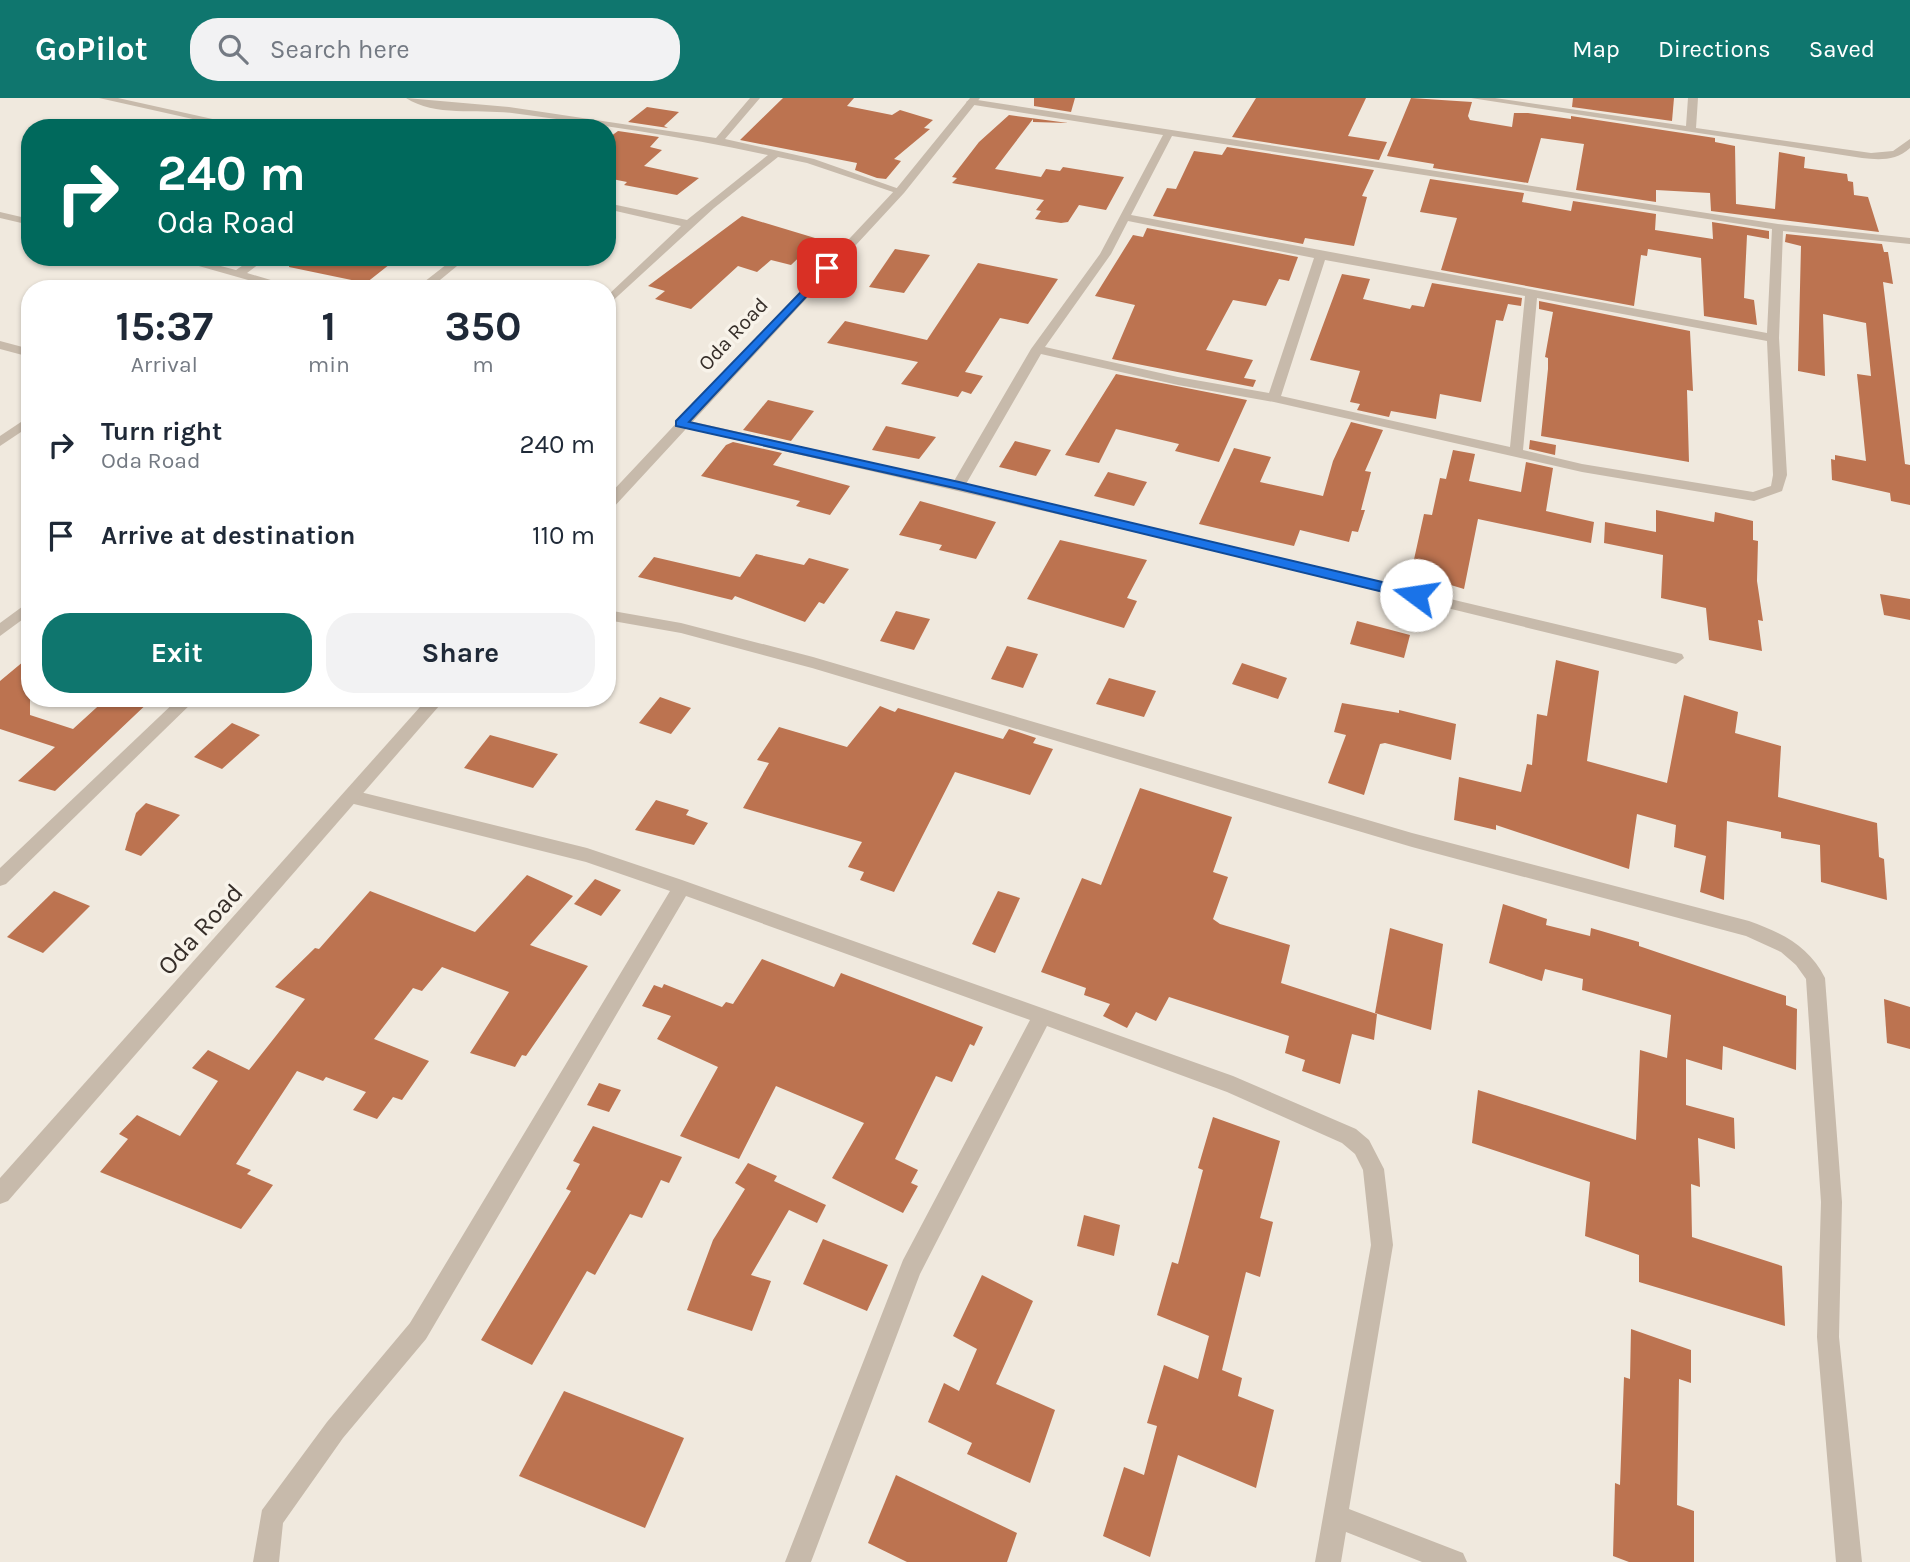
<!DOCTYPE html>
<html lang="en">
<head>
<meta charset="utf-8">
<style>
  :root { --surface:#fff; --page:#f2f2f3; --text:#1f2937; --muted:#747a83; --accent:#0f766e }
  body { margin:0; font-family:Karla,sans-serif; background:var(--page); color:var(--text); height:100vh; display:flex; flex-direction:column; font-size:26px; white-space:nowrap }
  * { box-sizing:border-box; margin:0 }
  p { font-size:23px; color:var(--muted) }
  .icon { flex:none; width:38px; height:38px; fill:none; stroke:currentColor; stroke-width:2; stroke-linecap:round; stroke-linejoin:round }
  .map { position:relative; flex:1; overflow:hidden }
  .panel { position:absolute; left:21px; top:182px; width:595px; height:427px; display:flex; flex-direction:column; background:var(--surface); border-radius:28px; box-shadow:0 2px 5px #0004 }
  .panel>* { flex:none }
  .banner { position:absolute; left:21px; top:21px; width:595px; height:147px; border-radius:28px; box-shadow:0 2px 5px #0004; background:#00695c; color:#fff; overflow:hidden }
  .pin { position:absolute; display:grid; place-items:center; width:60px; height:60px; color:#fff; margin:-30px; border-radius:14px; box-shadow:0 4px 10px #0006 }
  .me { position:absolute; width:77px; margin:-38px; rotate:284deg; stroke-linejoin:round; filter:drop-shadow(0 0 5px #0008) }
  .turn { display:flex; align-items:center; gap:24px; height:147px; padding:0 21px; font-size:32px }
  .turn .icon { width:91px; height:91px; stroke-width:2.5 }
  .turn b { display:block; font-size:49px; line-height:60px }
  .eta { display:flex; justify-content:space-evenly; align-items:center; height:119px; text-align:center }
  .eta b { font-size:42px; font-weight:700; line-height:49px }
  .cta { display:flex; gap:14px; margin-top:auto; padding:14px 21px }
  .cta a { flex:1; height:80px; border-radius:28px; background:var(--accent); color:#fff; font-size:28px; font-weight:700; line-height:80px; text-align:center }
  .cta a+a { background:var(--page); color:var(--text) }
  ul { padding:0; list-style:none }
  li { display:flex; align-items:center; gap:21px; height:91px; padding:0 21px }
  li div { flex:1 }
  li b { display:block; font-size:26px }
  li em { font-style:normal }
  header { display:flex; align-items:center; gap:42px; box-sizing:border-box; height:98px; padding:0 35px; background:var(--accent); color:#fff }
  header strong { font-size:33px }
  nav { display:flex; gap:38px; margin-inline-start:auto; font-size:24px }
  .search { width:490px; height:63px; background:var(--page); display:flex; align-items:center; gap:18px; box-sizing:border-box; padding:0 24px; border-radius:28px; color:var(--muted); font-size:26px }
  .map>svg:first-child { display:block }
  .building { fill:#bc7350 }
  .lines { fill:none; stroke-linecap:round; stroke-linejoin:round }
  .minor { fill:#c7baab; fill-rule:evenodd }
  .tertiary { fill:#c7baab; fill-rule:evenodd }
  .route { fill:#1a73e8; stroke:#114b97; stroke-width:2 }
  .labels { text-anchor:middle; stroke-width:7; stroke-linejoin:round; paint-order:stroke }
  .far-street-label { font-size:21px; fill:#362e29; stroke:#f8f3ea }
  .street-label { font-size:26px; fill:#362e29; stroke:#f8f3ea }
</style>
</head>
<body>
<header>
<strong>GoPilot</strong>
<div class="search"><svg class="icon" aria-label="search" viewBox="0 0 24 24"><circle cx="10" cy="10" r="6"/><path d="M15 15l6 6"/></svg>Search here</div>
<nav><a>Map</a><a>Directions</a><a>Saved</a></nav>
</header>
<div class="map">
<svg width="1910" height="1464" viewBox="0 0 1910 1464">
  <rect width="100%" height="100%" fill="#f0e9de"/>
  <g class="building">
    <polygon points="783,0 854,0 847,8 892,17 900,12 933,22 924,30 930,31 894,61 901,63 886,81 877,80 855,72 857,65 740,42"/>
    <polygon points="1034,0 1075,0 1071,14 1034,8"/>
    <polygon points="1256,0 1366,0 1348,38 1387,44 1379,62 1232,39"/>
    <polygon points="1411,0 1472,4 1468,18 1470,22 1512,29 1514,15 1528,15 1571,21 1571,18 1715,40 1715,44 1735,48 1736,106 1775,111 1779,54 1805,59 1804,70 1847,76 1848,83 1853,84 1854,97 1868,99 1879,134 1711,113 1710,95 1656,92 1656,104 1576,92 1584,46 1541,40 1528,85 1433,70 1434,66 1387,58"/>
    <polygon points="1573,0 1674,0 1672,23 1572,9"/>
    <polygon points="647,9 679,14 664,28 668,30 628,24"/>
    <polygon points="1009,17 1068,25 1033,24 1033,21 995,71 1041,79 1046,71 1060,73 1063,69 1124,79 1106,112 1079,107 1068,124 1061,125 1035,121 1041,113 1036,112 1044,102 952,85 957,80 952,79 979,44"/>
    <polygon points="618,33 659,39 650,49 662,52 644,68 699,80 677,97 624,87 627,84 607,80 607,41"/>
    <polygon points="1227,49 1374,72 1362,98 1367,99 1354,148 1305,140 1303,146 1153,118 1167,90 1176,91 1194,53 1222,57"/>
    <polygon points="1430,81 1524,95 1522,104 1571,113 1573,103 1656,116 1655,132 1713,141 1712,124 1769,133 1769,141 1747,137 1744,200 1754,202 1757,227 1704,218 1701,160 1648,151 1647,158 1641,157 1634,208 1441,172 1457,120 1420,114"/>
    <polygon points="742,118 815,140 810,145 813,146 791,167 771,162 757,174 738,168 691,211 655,201 665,193 648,188"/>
    <polygon points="1147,130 1298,159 1289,183 1279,181 1266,208 1233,202 1206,252 1253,262 1244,280 1256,282 1253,289 1112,261 1135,207 1095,198 1133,137 1143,139"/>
    <polygon points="1786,136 1882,146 1884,154 1888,154 1893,186 1883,184 1905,366 1910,367 1910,407 1891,403 1890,395 1832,382 1831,361 1835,362 1835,357 1866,363 1857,276 1871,278 1866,225 1823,216 1825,278 1798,273 1801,148 1785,144"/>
    <polygon points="895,151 930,157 904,195 869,189"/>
    <polygon points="290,159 362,162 366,159 399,159 366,185 289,169"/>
    <polygon points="978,165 1058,181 1028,226 1000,220 965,274 983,278 971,296 962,293 958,299 901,286 918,264 827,245 845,223 927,242"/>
    <polygon points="1342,176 1370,181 1363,201 1410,211 1412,207 1424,209 1432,185 1522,200 1521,208 1508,206 1503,223 1496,222 1481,304 1440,296 1436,321 1391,313 1389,319 1357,312 1360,306 1350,304 1360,273 1310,262"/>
    <polygon points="1539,203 1690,233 1693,293 1687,292 1689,364 1541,338 1548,271 1548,260 1545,259 1553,214 1539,211"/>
    <polygon points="1116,276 1247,302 1219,364 1175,353 1179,346 1116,331 1099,365 1065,357"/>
    <polygon points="768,302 814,313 791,343 743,332"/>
    <polygon points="1351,324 1383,332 1365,373 1371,374 1361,412 1365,412 1358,434 1352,433 1349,444 1300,432 1294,448 1199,426 1234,350 1271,359 1260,384 1323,398 1333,363"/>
    <polygon points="886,328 936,339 919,361 872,352"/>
    <polygon points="1530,342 1556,347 1555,357 1529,351"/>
    <polygon points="1015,343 1051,352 1036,378 999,369"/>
    <polygon points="733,344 782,355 773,367 850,388 830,417 796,408 800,403 701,378 726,347"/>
    <polygon points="1453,352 1475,356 1469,383 1521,394 1526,364 1553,370 1546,413 1594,424 1591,445 1478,421 1464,491 1411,475 1424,416 1432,417 1440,380 1446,381"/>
    <polygon points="1108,374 1147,384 1134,408 1094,398"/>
    <polygon points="920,403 996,424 976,461 939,452 942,447 899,437"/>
    <polygon points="1656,412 1714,424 1715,414 1753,423 1753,442 1758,443 1757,483 1763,523 1758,522 1762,553 1709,542 1706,510 1661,500 1663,457 1604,445 1605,424 1656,434"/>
    <polygon points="1060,442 1147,462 1127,500 1137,503 1124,530 1027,501"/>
    <polygon points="756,456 804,467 809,460 849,471 824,506 819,504 805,524 735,498 732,502 638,479 654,459 740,479"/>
    <polygon points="1880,496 1910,501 1910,522 1884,517"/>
    <polygon points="896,513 930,521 914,552 880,543"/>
    <polygon points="1357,523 1410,537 1404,560 1350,546"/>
    <polygon points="1007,548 1038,556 1023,590 991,581"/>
    <polygon points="30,558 30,617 73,631 107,600 153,600 55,693 18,683 55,649 0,631 0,583"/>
    <polygon points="1556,562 1599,573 1587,663 1667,685 1684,597 1738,614 1735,635 1781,648 1778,699 1877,725 1879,759 1884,761 1887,802 1821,784 1820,747 1781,740 1781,734 1727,723 1724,802 1700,794 1706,758 1674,749 1676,727 1637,716 1629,771 1496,727 1496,732 1454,722 1459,679 1521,694 1527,666 1532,667 1537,616 1547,618"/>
    <polygon points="1242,565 1287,580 1278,601 1232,586"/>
    <polygon points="1109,580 1156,593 1144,619 1096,606"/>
    <polygon points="660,599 691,610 671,636 639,625"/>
    <polygon points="1342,605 1399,615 1399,612 1456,626 1451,662 1385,645 1380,646 1364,697 1328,685 1346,637 1334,634"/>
    <polygon points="880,608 895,614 898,610 1003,641 1009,631 1036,640 1033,645 1053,651 1030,697 955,674 894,794 860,782 864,774 848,769 862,744 743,710 769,665 757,662 779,629 847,649"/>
    <polygon points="232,625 260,637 222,671 194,659"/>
    <polygon points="490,637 558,656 533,690 464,670"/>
    <polygon points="1140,690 1232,719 1213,774 1228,779 1213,821 1220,826 1290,847 1281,885 1377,916 1374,942 1352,936 1340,986 1302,973 1305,962 1285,955 1289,938 1169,899 1156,923 1136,914 1127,930 1103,918 1110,906 1084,897 1086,890 1041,874 1082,780 1101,787"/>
    <polygon points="656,702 689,712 686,717 708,725 694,747 635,732"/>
    <polygon points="146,705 180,717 141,758 125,752 136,715"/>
    <polygon points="527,777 573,798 530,847 588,868 526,958 522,957 515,969 470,955 509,894 442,869 422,893 413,890 374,941 429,963 402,1002 393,999 377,1021 353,1012 366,994 326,979 323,983 297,973 236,1066 251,1072 247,1076 273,1087 241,1131 100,1074 128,1041 119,1036 137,1017 180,1038 218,983 192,970 208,952 249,972 305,901 275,889 315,850 319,851 370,793 475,834"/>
    <polygon points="595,781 621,792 601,818 574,806"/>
    <polygon points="54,793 90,808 43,855 7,839"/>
    <polygon points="998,793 1020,800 995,855 972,846"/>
    <polygon points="1503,806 1547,821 1546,827 1590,838 1591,830 1639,844 1639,848 1786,898 1786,907 1797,911 1796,972 1723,948 1722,972 1686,961 1686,1007 1734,1020 1735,1051 1698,1040 1700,1089 1691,1086 1692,1139 1782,1168 1785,1228 1639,1184 1639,1157 1585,1138 1590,1084 1472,1045 1478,992 1636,1042 1640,952 1667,960 1671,917 1582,892 1583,881 1545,871 1542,883 1489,865"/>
    <polygon points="1390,830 1443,846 1431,932 1375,915"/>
    <polygon points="762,861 834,889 841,875 983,929 974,948 970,946 952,984 936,978 895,1061 918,1072 911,1085 918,1088 903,1115 832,1080 864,1025 776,988 739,1061 680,1038 718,969 657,941 671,918 642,908 654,887 662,890 664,886 722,909 726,904 733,906"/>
    <polygon points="1884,901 1910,909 1910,951 1887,945"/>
    <polygon points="599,985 621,992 609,1014 587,1007"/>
    <polygon points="1213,1019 1280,1043 1260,1120 1273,1124 1260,1179 1246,1174 1222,1272 1242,1280 1238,1298 1274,1312 1256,1390 1178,1357 1150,1459 1103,1438 1124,1369 1144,1377 1157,1328 1147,1325 1164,1267 1198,1281 1209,1238 1157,1217 1172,1164 1178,1166 1203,1072 1198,1070"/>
    <polygon points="593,1028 682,1059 669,1085 661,1082 642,1120 630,1116 595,1177 587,1173 532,1267 481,1242 571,1093 566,1091 580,1066 573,1063"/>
    <polygon points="748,1065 777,1078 774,1083 826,1107 817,1125 789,1112 751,1177 771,1183 752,1233 687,1212 713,1142 745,1091 735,1085"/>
    <polygon points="1084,1117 1120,1127 1114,1158 1077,1148"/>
    <polygon points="823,1141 888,1167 867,1213 803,1186"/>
    <polygon points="982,1177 1033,1203 996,1286 1055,1312 1030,1385 967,1356 972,1345 928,1324 944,1285 959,1293 977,1251 953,1238"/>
    <polygon points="1631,1231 1691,1252 1691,1285 1679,1281 1677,1407 1694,1413 1694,1464 1629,1464 1613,1458 1615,1385 1620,1387 1624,1279 1630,1281"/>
    <polygon points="564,1293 684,1340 645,1430 519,1378"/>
    <polygon points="896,1377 1017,1435 1007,1464 907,1464 868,1445"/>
  </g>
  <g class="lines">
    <g class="minor">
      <polygon points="99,0 118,0 253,30 233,30"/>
      <path d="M406,0l103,9 207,31 34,-40h10l-35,41 89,20 91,32 -9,2 -89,-30 -29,-6 -64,51 -107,98v-10l74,-70 -74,-17v-6l80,17 81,-65c-84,-18 -171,-31 -256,-42 -33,-4 -77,4 -106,-15z"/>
      <path d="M1471,0h24l191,28 2,-28h10l-2,30 175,25 22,-2 17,-12v9c-14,13 -31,12 -48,10z"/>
      <path d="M971,1l807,125 132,14v6l-127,-13 -4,107 8,137 -5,16 -28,10 -172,-29 -308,-70 -96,-17 -137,-31 -75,130 716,170 2,4 -8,6 -520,-127 -480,-111v-6l5,-1 273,62 77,-132 69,-95 63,-119 -195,-31 -2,-2zM1172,38l600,93 -5,104 -636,-118zM1128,123l186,37 -45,135 -91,-16 -133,-30 66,-93zM1325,162l200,36 -15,151 -229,-51zM1537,200l230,43 6,134 -2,11 -18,6 -171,-28 -59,-14z"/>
      <polygon points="0,114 30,121 30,127 0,120"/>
      <polygon points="167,159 186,159 236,172 255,159 268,159 247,175 301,191 280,191"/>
      <polygon points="456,159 468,159 429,191 415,191"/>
      <polygon points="0,243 30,251 30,259 0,251"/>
      <polygon points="30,318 30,328 0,348 0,338"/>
      <polygon points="30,503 30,516 0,538 0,525"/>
      <path d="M607,512l74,13 132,34 599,176 337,88c33,12 60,25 76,57l17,224 -3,135 23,225h-26l-19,-225 4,-135 -15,-223 -10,-14 -15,-13 -35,-16 -334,-89 -600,-179 -131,-35 -74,-13z"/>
      <polygon points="179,600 197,600 6,786 0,788 0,770"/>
      <polygon points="352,692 587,750 682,782 1233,978 1356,1031 1369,1042 1384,1071 1393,1147 1349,1411 1463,1455 1467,1464 1422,1464 1346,1434 1341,1464 1315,1464 1371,1147 1363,1072 1355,1056 1342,1045 1227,994 1047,928 920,1176 811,1464 785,1464 903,1162 1030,922 686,798 426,1241 343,1340 283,1425 279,1464 253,1464 262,1412 327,1324 410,1225 670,793 586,764 346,704 343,699"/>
    </g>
    <g class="tertiary">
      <polygon points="970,0 980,0 904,95 612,411 607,412 607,399 896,91"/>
      <polygon points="428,600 446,600 8,1103 0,1106 0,1080"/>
    </g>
  </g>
  <polygon class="route" points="827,167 831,168 831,172 689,324 959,384 1416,492 1423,497 1416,502 959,391 676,328 676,323"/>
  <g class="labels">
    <g class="far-street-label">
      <text transform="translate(733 236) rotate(-47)" y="7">Oda Road</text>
    </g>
    <g class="street-label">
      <text transform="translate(200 831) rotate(-48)" y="9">Oda Road</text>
    </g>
  </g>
</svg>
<div class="pin" style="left:827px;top:170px;background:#d93025"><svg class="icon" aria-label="arrive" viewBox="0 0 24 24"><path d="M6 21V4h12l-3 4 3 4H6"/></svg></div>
<svg class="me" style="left:1416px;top:497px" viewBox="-20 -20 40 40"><circle r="19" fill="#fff"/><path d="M0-13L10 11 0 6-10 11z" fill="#1a73e8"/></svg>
<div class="banner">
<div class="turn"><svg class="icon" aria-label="right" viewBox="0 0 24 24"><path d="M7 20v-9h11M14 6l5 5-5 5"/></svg><div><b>240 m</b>Oda Road</div></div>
</div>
<section class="panel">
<div class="eta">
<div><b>15:37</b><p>Arrival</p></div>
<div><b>1</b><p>min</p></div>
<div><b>350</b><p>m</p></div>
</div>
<ul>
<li><svg class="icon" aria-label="right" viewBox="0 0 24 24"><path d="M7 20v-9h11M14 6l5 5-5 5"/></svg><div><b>Turn right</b><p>Oda Road</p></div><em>240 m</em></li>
<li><svg class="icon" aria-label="arrive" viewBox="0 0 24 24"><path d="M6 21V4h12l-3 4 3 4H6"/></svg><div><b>Arrive at destination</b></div><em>110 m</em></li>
</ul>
<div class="cta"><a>Exit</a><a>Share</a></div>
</section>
</div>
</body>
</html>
